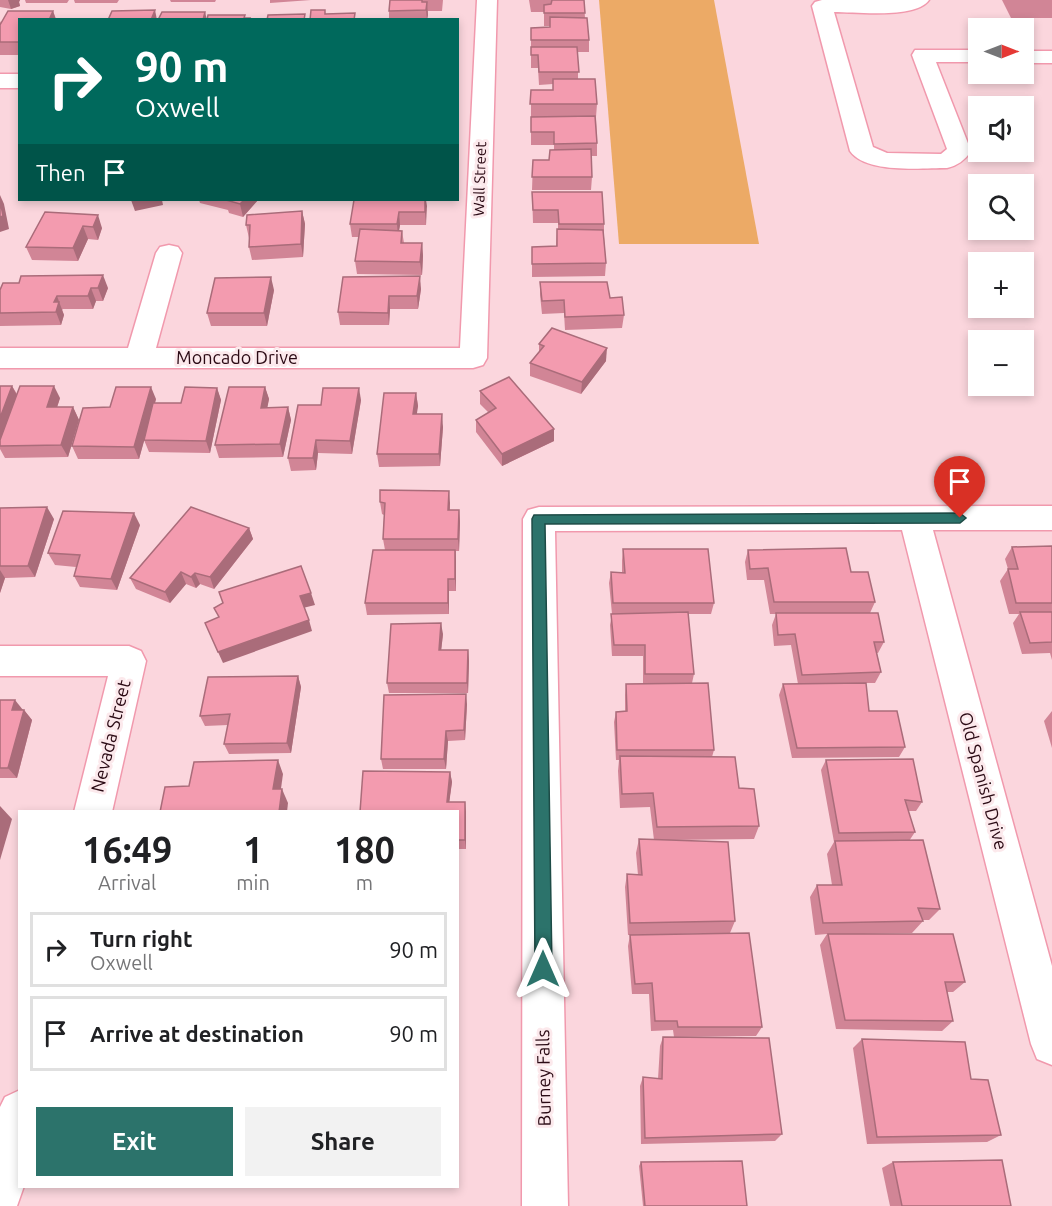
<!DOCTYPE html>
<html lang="en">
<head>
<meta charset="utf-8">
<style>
  :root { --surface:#fff; --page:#f2f2f2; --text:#202124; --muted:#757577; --line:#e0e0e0; --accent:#2c736b }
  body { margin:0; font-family:Ubuntu,sans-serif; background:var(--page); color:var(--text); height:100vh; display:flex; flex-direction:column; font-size:22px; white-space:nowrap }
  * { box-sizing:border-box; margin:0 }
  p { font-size:20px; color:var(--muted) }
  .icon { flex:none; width:33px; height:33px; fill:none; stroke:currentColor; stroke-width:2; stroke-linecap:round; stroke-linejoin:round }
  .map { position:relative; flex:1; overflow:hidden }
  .drawer { position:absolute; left:18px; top:810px; width:441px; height:378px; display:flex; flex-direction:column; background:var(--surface); border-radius:0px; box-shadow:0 3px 9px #0003 }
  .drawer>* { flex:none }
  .hud { position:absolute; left:18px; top:18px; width:441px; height:183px; border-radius:0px; box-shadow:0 3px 9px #0003; background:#00695c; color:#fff; overflow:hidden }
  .needle { width:39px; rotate:90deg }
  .buttons { position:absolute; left:968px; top:18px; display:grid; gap:12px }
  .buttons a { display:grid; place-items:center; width:66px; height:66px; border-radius:0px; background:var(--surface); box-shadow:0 3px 9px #0003; font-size:30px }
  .pin { position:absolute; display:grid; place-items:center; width:51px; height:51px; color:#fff; margin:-62px -26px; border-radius:50% 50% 50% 0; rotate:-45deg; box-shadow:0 0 6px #0007 }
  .pin .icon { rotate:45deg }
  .me { position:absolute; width:66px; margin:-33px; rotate:0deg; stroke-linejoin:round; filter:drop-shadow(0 0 4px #0008) }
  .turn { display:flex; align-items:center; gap:21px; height:126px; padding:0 18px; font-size:27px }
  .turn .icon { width:78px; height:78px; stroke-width:2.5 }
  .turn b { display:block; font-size:42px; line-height:51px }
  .then { display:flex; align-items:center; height:57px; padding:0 18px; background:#0003; gap:12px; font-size:22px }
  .eta { display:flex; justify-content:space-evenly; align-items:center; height:102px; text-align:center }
  .eta b { font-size:36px; font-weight:700; line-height:42px }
  .action { display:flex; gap:12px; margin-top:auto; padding:12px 18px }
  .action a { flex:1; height:69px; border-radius:0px; background:var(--accent); color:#fff; font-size:24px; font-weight:700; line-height:69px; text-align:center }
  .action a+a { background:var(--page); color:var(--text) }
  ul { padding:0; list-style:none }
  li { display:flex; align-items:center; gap:18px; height:75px; margin:0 12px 9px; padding:0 6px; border:3px solid var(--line); border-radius:0px }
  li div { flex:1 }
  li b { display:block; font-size:22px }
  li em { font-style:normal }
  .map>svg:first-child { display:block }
  .green { fill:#ecaa66 }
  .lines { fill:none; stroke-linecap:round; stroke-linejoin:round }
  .minor-casing { stroke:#f199ad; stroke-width:3 }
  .minor { fill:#fff; fill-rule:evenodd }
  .wall { fill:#d18596 }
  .shaded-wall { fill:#aa6c7a }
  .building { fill:#f39baf; stroke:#aa6c7a; stroke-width:1.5 }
  .route { fill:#2c736b; stroke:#1d4b46; stroke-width:1.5 }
  .labels { text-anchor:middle; stroke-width:6; stroke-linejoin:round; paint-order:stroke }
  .far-street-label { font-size:15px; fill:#2a0a14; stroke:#fce9ec }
  .street-label { font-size:18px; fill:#2a0a14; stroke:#fce9ec }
</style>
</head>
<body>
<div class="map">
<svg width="1052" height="1206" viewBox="0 0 1052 1206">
  <rect width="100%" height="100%" fill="#fbd6dd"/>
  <polygon class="green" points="599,0 714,0 759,244 619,244"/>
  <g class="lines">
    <g class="minor-casing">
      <g id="minor">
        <polygon points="477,0 497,0 487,358 483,365 473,368 0,368 0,348 128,348 156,253 160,247 169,245 178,247 182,253 156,348 460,348"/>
        <path d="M822,0h107c-13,19 -73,12 -95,12l39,135 14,6 54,1 6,-5 -35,-94 3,-5h63v12h-42l35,89c-6,9 -14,15 -24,17 -25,0 -81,6 -97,-17l-38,-145 3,-4z"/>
        <rect x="1023" y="51" width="29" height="12"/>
        <rect x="0" y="74" width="20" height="14"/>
        <polygon points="1052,506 1052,530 933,530 1052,966 1052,1065 1037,1059 1031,1044 902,530 555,531 568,1206 522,1206 523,519 528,510 539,507"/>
        <polygon points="0,646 129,646 141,651 146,661 112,812 74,812 108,676 0,676"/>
        <polygon points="20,1090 20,1186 24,1186 17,1206 0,1206 0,1107 5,1097"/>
      </g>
    </g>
    <use href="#minor" class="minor"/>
  </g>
  <g class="wall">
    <polygon points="0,0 20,0 19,2 20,6 11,9 0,7"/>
    <polygon points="25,0 69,0 67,3 26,3"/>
    <polygon points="74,0 119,0 117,3 75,3"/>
    <polygon points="170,0 216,0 215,2 171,2"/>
    <polygon points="270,0 311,0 270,3"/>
    <polygon points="390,0 443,0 442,11 428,11 427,20 389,20 389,11"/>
    <polygon points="529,0 584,0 585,18 589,40 589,52 578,52 578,79 597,104 596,117 597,143 597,156 591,156 592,177 591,190 532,190 533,160 549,160 554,150 554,145 531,145 531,90 553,90 553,84 539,85 538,68 531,68 531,28 550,27 550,26 544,26 544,12 531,12"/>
    <polygon points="1002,0 1052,0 1052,18 1011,18"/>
    <polygon points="53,11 56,19 20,20 20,55 0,55 0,21 1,23"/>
    <polygon points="532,192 604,224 604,237 606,263 605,276 532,277 532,247 556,246 557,229 558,229 558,223 533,223"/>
    <polygon points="199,200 258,200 243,217 229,213 228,210 200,203"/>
    <polygon points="354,200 426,200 426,225 400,225 399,230 402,231 404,243 422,243 423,256 422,275 357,274 355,261 359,237 352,237 350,224"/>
    <polygon points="302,211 305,224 303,257 252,260 249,247 249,238 246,225"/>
    <polygon points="45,212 102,228 98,240 88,239 78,261 32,260 26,247"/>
    <polygon points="343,277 421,289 418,309 390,309 389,325 340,325 338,312"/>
    <polygon points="540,282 624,315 622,328 565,330 564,313 542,314 540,295"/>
    <polygon points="3,283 108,288 103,301 96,301 93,309 63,309 62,310 64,315 61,325 0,326 0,290"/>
    <polygon points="274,290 267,326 211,326 207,313"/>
    <polygon points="539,344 606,361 581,394 530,376 530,363 539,352"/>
    <polygon points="0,386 12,386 17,394 60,398 57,407 73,407 79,420 68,457 5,458 0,449"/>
    <polygon points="265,387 269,399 267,407 288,407 291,420 283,457 219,458 215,445"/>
    <polygon points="217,388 221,400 210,453 149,452 144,440 139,459 78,459 72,446 110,407 156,399 155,403 181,403"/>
    <polygon points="480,391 554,429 554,441 502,466 476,432 476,420 489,413 480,404"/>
    <polygon points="416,393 418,406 416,414 443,427 440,466 379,467 377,454"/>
    <polygon points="361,400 352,454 318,453 316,470 291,471 288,458 321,405"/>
    <polygon points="380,502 450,503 450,510 459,510 460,522 459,551 456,551 456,591 449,591 449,614 367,615 365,603 385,550 383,539 384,515 382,514"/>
    <polygon points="0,508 54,519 35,577 5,578 0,593"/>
    <polygon points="140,525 117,590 80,587 74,576 76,567 55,565 48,553"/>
    <polygon points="249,528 253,539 214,589 200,584 196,588 186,584 170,603 136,589 130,578"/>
    <polygon points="1052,546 1052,660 1050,653 1022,654 1013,623 1019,614 1009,614 1000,581 1008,569 1005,559 1012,547"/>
    <polygon points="623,549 714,603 711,614 688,614 694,674 692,683 714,750 712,757 739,788 759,826 754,839 669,840 735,921 730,933 628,935 625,887 627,874 638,875 636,853 639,839 654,840 650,807 620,808 618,771 619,760 616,760 614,722 616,712 625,711 625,695 626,684 643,684 643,656 612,656 610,625 612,614 609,583 611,572 622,572 622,560"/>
    <polygon points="748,550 851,572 875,602 870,613 802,613 884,642 878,653 877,653 881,672 875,683 866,683 869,711 905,747 899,757 792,758 779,695 783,684 798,684 791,645 774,646 772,625 776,614 770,614 764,580 747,580 745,562"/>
    <polygon points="443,634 441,650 468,650 469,661 468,693 389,693 387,683"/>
    <polygon points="298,676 301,687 291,753 229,754 224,744 228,725 205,726 200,716"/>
    <polygon points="0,700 24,710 32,720 17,778 0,778"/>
    <polygon points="467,704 465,740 448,741 446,769 383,769 381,759"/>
    <polygon points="1052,711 1052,748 1044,721"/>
    <polygon points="826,760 922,802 916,811 908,811 915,832 909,841 940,909 929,920 922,920 923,921 912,933 863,934 965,982 953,992 947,992 953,1021 942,1031 836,1029 820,945 827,934 815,935 810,897 817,885 832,885 827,854 834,842 821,770"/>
    <polygon points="450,772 452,782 449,802 466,812 466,849 458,849 458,812 360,812"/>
    <polygon points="630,935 762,1027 756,1036 674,1037 673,1030 651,1031 649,994 632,994 628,946"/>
    <polygon points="663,1037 782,1134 775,1141 641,1144 640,1086 643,1077 658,1079 660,1046"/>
    <polygon points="862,1039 971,1079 1001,1135 987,1142 867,1144 853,1048"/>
    <polygon points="641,1162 747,1206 643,1206 639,1166"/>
    <polygon points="893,1162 1011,1206 890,1206 882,1168"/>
  </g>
  <g class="shaded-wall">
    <polygon points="8,0 20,0 19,2 20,6 11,9"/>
    <polygon points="427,2 428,15 427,20 426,10"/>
    <polygon points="155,10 157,20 151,20"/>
    <polygon points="53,11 56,20 49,20"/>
    <polygon points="205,12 207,20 203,20"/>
    <polygon points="0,195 4,204 9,229 0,232"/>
    <polygon points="131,200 162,200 163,205 135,211"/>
    <polygon points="244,200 258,200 243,217 240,204"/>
    <polygon points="425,200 426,200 427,206 426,225 425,212"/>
    <polygon points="302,211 305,224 303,257 301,244"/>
    <polygon points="399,212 400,225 398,237 397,224"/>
    <polygon points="98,215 102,228 98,240 93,227"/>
    <polygon points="83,226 88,239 78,261 73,248"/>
    <polygon points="422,243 423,256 422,275 420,262"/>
    <polygon points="103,275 108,288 103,301 98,288"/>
    <polygon points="420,276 421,289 418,309 417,296"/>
    <polygon points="271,277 274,290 267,326 264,313"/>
    <polygon points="91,288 96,301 93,309 88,296"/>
    <polygon points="57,296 64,315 61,325 56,312 54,302"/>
    <polygon points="389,296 390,309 389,325 388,313"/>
    <polygon points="607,348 606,361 581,394 582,382"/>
    <polygon points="12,386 19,399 0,446 0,418"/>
    <polygon points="54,386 60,398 53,420 47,407"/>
    <polygon points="151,387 156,399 139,459 134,447"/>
    <polygon points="265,387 269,399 265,420 261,408"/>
    <polygon points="217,388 221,400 210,453 206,441"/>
    <polygon points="359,388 361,400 352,454 350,441"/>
    <polygon points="416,393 418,406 415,427 413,414"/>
    <polygon points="73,407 79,420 68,457 61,445"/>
    <polygon points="288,407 291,420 283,457 280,444"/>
    <polygon points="442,414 443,427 440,466 439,454"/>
    <polygon points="554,429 554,441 502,466 502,454"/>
    <polygon points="316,440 318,453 316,470 313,458"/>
    <polygon points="449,491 450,503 449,522 448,510"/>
    <polygon points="47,507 54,519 35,577 28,566"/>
    <polygon points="459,510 460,522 459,551 458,539"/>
    <polygon points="134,513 140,525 117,590 111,579"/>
    <polygon points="249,528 253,539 214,589 210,577"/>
    <polygon points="455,550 456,562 456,591 455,579"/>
    <polygon points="0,570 5,578 0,593"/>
    <polygon points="181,572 186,584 170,603 165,592"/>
    <polygon points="195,573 200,584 196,588 191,577"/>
    <polygon points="448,579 449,591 449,614 448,603"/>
    <polygon points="311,593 315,605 303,608 300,596"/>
    <polygon points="309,620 312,631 223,663 218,652"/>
    <polygon points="441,623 443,634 440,661 439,650"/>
    <polygon points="468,650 469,661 468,693 467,683"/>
    <polygon points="298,676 301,687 291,753 287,743"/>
    <polygon points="466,694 467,704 465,740 464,730"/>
    <polygon points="15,700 23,710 12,710"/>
    <polygon points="24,710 32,720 17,778 8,768"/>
    <polygon points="446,731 448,741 446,769 444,759"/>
    <polygon points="278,760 283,774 279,803 273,789"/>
    <polygon points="450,772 452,782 448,812 447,802"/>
    <polygon points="282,789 288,803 287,812 279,812"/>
    <polygon points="465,802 466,812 466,849 465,840"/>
    <polygon points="0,806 12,819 0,860"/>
  </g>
  <g class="building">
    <polygon points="390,0 422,0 422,2 427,2 426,10 389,11"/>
    <polygon points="552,0 584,0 585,13 544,13 544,5 551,4"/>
    <polygon points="155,10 151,20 108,20 112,11"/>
    <polygon points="311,10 325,10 325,14 355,13 354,20 310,20"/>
    <polygon points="8,11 53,11 49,20 20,20 19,42 0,42 0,25"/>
    <polygon points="162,12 205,12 203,20 158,20"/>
    <polygon points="305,14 304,20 267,20 268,15"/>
    <polygon points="208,15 245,15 244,18 250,18 249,20 207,20"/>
    <polygon points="550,17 587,18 589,40 531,40 531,28 550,27"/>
    <polygon points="531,47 577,47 579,72 539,72 538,55 531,55"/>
    <polygon points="553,79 595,79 597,104 530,104 531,90 553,90"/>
    <polygon points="595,116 597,143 554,144 554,132 531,132 531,117"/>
    <polygon points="591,149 592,177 532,177 533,160 549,160 550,150"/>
    <polygon points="532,192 602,192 604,224 559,224 558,210 533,210"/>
    <polygon points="0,200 3,216 0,217"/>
    <polygon points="226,200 244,200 240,204"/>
    <polygon points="354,200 425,200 425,212 399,212 397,224 350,224"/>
    <polygon points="302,211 301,244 249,247 250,225 246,225 247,215"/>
    <polygon points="45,212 98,215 93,227 83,226 73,248 26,247"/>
    <polygon points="360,229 402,231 401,243 422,243 420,262 355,261"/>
    <polygon points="557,229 603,230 606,263 532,264 532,247 557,246"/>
    <polygon points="103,275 98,288 91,288 88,296 57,296 54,302 59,302 56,312 0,313 0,290 3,283 19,283 21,276"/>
    <polygon points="420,276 417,296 389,296 388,313 338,312 343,277"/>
    <polygon points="271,277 264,313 207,313 215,278"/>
    <polygon points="540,282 607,282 610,298 622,297 624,315 565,317 564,300 542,301"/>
    <polygon points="552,328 607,348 582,382 530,363 544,346 539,344"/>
    <polygon points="509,377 554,429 502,454 476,420 496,408 480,391"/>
    <polygon points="0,386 12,386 0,418"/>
    <polygon points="20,386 54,386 47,407 73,407 61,445 0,446 0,440"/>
    <polygon points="116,387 151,387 134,447 72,446 83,408 110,407"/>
    <polygon points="185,387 217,388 206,441 144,440 153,403 181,403"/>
    <polygon points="229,387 265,387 261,408 288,407 280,444 215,445"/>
    <polygon points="323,388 359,388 350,441 316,440 313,458 288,458 298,405 321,405"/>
    <polygon points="384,393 416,393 413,414 442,414 439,454 377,454"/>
    <polygon points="380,490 449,491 448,510 459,510 458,539 383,539 385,503 380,502"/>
    <polygon points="47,507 28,566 0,566 0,508"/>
    <polygon points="191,507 249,528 210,577 195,573 191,577 181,572 165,592 130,578"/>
    <polygon points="63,511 134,513 111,579 74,576 80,555 48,553"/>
    <polygon points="1052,546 1052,603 1016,603 1008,569 1018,569 1012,547"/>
    <polygon points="846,548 851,572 868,572 875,602 774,602 768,568 750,569 748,550"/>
    <polygon points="623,549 708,549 714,603 613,603 611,572 625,573"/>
    <polygon points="373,550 455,550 455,579 448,579 448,603 365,603"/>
    <polygon points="301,566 311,593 300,596 309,620 218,652 205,623 219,617 214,608 223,603 219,592"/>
    <polygon points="688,612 694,674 645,674 645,645 614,645 611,614"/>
    <polygon points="1020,612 1052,612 1052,642 1030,643"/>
    <polygon points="776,613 878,613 884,642 874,642 881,672 802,675 795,634 778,635"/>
    <polygon points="441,623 439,650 468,650 467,683 387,683 391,624"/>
    <polygon points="298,676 287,743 224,744 230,714 200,716 208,677"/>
    <polygon points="708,683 714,750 617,750 616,712 627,711 626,684"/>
    <polygon points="866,683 869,711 897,711 905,747 797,748 783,684"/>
    <polygon points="466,694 464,730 446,731 444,759 381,759 384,695"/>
    <polygon points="0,700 15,700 12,710 24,710 8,768 0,768"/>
    <polygon points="620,756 735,757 739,788 754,789 759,826 657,827 653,793 622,794"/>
    <polygon points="913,759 922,802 905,800 915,832 839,833 826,760"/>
    <polygon points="278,760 273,789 282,789 279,812 160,812 165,787 189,786 194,762"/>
    <polygon points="363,771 450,772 447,802 465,802 465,840 458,840 458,812 360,812"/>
    <polygon points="639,839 728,842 735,921 630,923 627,874 642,875"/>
    <polygon points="923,840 940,909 918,908 923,921 823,923 817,885 842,885 835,841"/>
    <polygon points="749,933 762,1027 678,1027 677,1021 655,1021 652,983 635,984 630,935"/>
    <polygon points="828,934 953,934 965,982 945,982 953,1021 845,1020"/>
    <polygon points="663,1037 769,1038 782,1134 645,1138 643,1077 662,1079"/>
    <polygon points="862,1039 965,1042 971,1079 988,1080 1001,1135 877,1137"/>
    <polygon points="1002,1160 1011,1206 902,1206 893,1162"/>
    <polygon points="742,1161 747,1206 645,1206 641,1162"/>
  </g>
  <polygon class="route" points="960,513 966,518 960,523 545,524 552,969 549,975 543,977 537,975 535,969 532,519 534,515"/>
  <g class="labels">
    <g class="far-street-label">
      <text transform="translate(480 179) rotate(-88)" y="5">Wall Street</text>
    </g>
    <g class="street-label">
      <text x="237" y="364">Moncado Drive</text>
      <text transform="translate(111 736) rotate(-76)" y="6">Nevada Street</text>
      <text transform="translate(983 781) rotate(75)" y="6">Old Spanish Drive</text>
      <text transform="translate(544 1078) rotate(-91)" y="6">Burney Falls</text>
    </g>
  </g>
</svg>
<div class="buttons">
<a><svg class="needle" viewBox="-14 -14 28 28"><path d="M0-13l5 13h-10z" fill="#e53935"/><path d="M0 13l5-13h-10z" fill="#757577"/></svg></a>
<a><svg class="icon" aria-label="sound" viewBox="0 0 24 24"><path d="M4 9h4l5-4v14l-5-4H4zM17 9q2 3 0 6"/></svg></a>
<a><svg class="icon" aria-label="search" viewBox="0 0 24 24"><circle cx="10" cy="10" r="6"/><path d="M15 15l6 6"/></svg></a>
<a>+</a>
<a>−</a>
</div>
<div class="pin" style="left:960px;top:518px;background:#d93025"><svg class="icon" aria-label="arrive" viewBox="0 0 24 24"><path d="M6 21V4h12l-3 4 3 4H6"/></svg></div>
<svg class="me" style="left:543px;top:969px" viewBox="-20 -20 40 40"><path d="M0-17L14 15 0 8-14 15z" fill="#2c736b" stroke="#fff" stroke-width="4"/></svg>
<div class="hud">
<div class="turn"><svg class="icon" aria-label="right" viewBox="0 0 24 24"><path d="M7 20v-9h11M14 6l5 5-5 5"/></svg><div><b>90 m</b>Oxwell</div></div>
<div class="then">Then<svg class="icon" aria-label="arrive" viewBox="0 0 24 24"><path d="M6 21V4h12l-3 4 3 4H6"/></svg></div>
</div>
<section class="drawer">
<div class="eta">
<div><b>16:49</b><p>Arrival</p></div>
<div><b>1</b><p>min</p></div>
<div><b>180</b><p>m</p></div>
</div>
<ul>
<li><svg class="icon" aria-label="right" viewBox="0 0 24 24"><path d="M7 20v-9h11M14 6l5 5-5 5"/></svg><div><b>Turn right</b><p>Oxwell</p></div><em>90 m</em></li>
<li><svg class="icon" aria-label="arrive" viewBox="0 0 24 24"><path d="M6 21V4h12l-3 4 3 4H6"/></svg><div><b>Arrive at destination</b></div><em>90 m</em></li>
</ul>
<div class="action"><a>Exit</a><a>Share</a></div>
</section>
</div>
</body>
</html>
